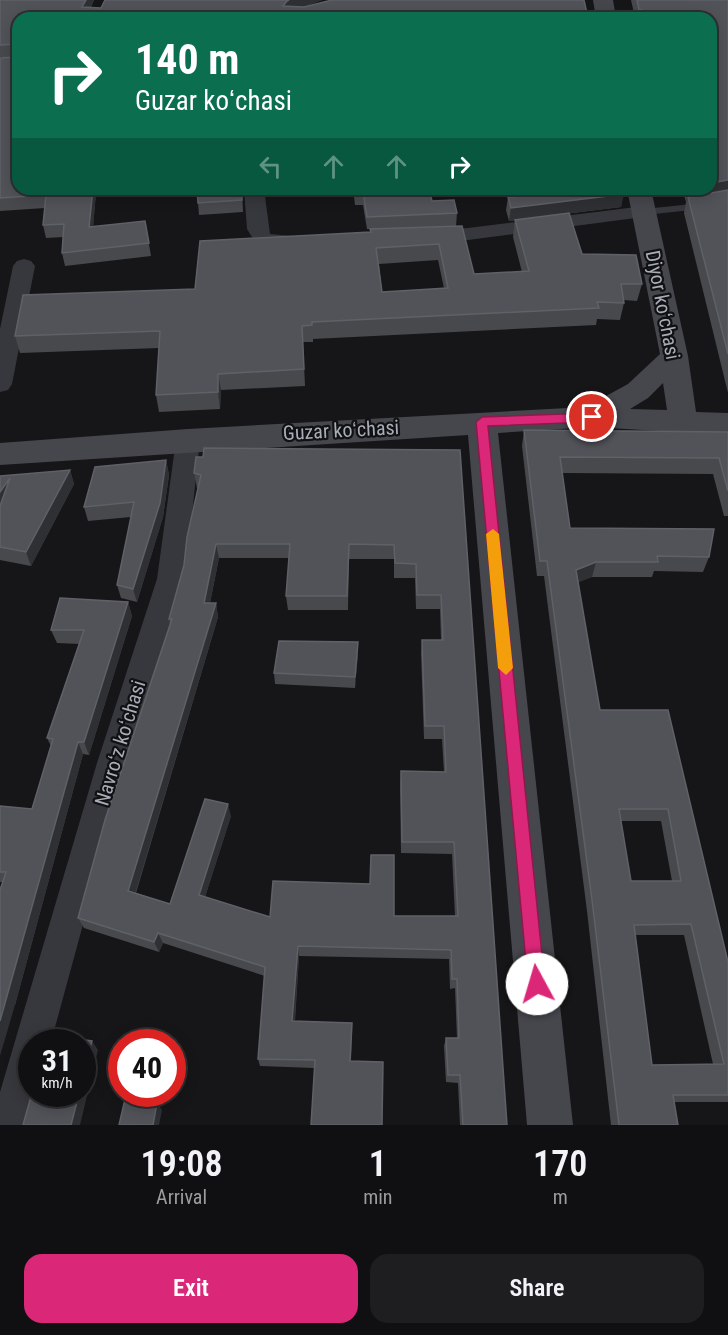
<!DOCTYPE html>
<html lang="en">
<head>
<meta charset="utf-8">
<style>
  :root { --surface:#101012; --page:#1e1e20; --text:#f1f3f6; --muted:#9c9d9f; --line:#303032; --accent:#db2777 }
  body { margin:0; font-family:"Roboto Condensed",sans-serif; background:var(--page); color:var(--text); height:100vh; display:flex; flex-direction:column; font-size:22px; white-space:nowrap }
  * { box-sizing:border-box; margin:0 }
  p { font-size:20px; color:var(--muted) }
  .icon { flex:none; width:33px; height:33px; fill:none; stroke:currentColor; stroke-width:2; stroke-linecap:round; stroke-linejoin:round }
  .map { position:relative; height:1125px; overflow:hidden }
  .panel { display:flex; flex-direction:column; background:var(--surface); flex:1 }
  .panel>* { flex:none }
  .hud { position:absolute; left:12px; top:12px; width:705px; height:183px; border-radius:18px; box-shadow:0 3px 15px #0003,0 0 0 2px var(--line); background:#0b6e4f; color:#fff; overflow:hidden }
  .speed { position:absolute; left:18px; top:1029px; display:flex; gap:12px; font-size:30px; font-weight:700; text-align:center }
  .speed>* { display:grid; place-content:center; width:78px; height:78px; border-radius:50%; background:var(--surface); box-shadow:0 3px 15px #0003,0 0 0 2px var(--line); line-height:1 }
  .speed small { font-size:15px; font-weight:400 }
  .speed .limit { border:9px solid #d22; background:#fff; color:#111 }
  .pin { position:absolute; display:grid; place-items:center; width:51px; height:51px; color:#fff; margin:-26px; border:3px solid #fff; border-radius:50%; box-shadow:0 2px 6px #0007 }
  .me { position:absolute; width:66px; margin:-33px; rotate:354deg; stroke-linejoin:round; filter:drop-shadow(0 0 4px #0008) }
  .turn { display:flex; align-items:center; gap:21px; height:126px; padding:0 24px; font-size:27px }
  .turn .icon { width:78px; height:78px; stroke-width:2.5 }
  .turn b { display:block; font-size:42px; line-height:51px }
  .lanes { display:flex; align-items:center; height:57px; padding:0 24px; background:#0003; justify-content:center; gap:30px; direction:ltr }
  .lanes .off { opacity:.35 }
  .eta { display:flex; justify-content:space-evenly; align-items:center; height:102px; text-align:center }
  .eta b { font-size:36px; font-weight:600; line-height:42px }
  .button { display:flex; gap:12px; margin-top:auto; padding:12px 24px }
  .button a { flex:1; height:69px; border-radius:18px; background:var(--accent); color:#fff; font-size:24px; font-weight:600; line-height:69px; text-align:center }
  .button a+a { background:var(--page); color:var(--text) }
  .map>svg:first-child { display:block }
  .lines { fill:none; stroke-linecap:round; stroke-linejoin:round }
  .lane { fill:#37383d; fill-rule:evenodd }
  .street { fill:#37383d; fill-rule:evenodd }
  .secondary { fill:#45474d; fill-rule:evenodd }
  .wall { fill:#47494d; fill-rule:evenodd }
  .shaded-wall { fill:#2f3033 }
  .building { fill:#525359; stroke:#5f6168; stroke-width:1.5; fill-rule:evenodd }
  .route { fill:#db2777; stroke:#8e194d; stroke-width:1.5 }
  .slow { fill:#f59e0b }
  .labels { text-anchor:middle; stroke-width:4.5; stroke-linejoin:round; paint-order:stroke }
  .street-label { font-size:20px; fill:#a8adb8; stroke:#111113 }
</style>
</head>
<body>
<div class="map">
<svg width="728" height="1125" viewBox="0 0 728 1125">
  <rect width="100%" height="100%" fill="#161618"/>
  <g class="lines">
    <polygon class="lane" points="728,197 728,203 702,209 644,215 639,212 644,209 702,203"/>
    <g class="street">
      <polygon points="244,189 264,189 270,234 303,237 306,241 303,245 270,247 255,242 247,229"/>
      <polygon points="644,206 651,208 654,212 651,216 468,240 420,239 417,235 420,231 468,228"/>
      <polygon points="24,259 31,261 35,266 12,384 8,390 0,392 0,329 13,266 17,261"/>
      <polygon points="188,431 197,434 200,440 185,579 127,763 51,1042 32,1042 32,1094 37,1094 28,1125 0,1125 0,1092 97,763 157,579 176,440 179,434"/>
    </g>
    <g class="secondary">
      <polygon points="593,0 613,0 616,18 596,18"/>
      <path d="M627,189h24l37,167 8,56 32,1v22l-136,-8 -94,6 75,692h-46l-59,-690 -468,30v-22l188,-14 398,-22 42,-23 32,-30zM663,383l4,27 -37,-1 18,-11z"/>
    </g>
  </g>
  <g class="wall">
    <polygon points="0,0 94,0 91,7 101,8 105,0 322,0 303,7 584,0 18,18 18,189 142,189 142,190 96,193 93,227 145,221 151,256 65,266 62,253 63,237 46,238 43,225 45,208 0,211 0,58 16,57 0,57"/>
    <polygon points="631,0 728,0 728,393 684,213 686,202 682,189 711,189 711,18 635,18"/>
    <polygon points="242,189 243,212 199,215 198,203"/>
    <path d="M353,189h76l3,12 25,12 -1,13 18,48 48,-2 -9,-35 2,-17 127,64 -5,17 -13,-1v3l-4,17 -23,-1 -1,6 -283,14v3h-10l2,44 -84,4 -1,19 -61,3 -3,-17 3,-47 -139,5 -5,-17 180,-47 175,-57v-3h-3l-4,-24h-8zM438,260l6,28 -62,4 -3,-28z"/>
    <polygon points="509,189 623,189 621,207 509,221 506,210 508,197 513,197"/>
    <path d="M524,430l204,2v84h-4l-11,-42 -151,-1 8,55 139,29 -6,15 -49,-1 -2,6h-60l-14,5 22,128h68l60,252v140h-54l4,23h-67l-24,-214 -43,-335h-7l-15,-130zM621,821h40l11,60h-41zM635,935h49l29,129 -61,1z"/>
    <path d="M460,450l47,675h-47l-2,-42 -12,-1 -2,-36 2,-8h11l-2,-50 -5,1 -1,-30 -150,-3 -4,65 57,11 -1,29 -37,7 -54,-2 -2,-7 7,-83 -102,-33 -4,9 -75,-24 -6,-10 92,-293 -1,-6 15,-54 14,-77h-1l-3,-15zM219,558h70l-3,38 2,14h60l1,-51h45v19h21l1,31h24l1,31h-19l-1,13 3,86h18l2,33 -43,-1 -1,13 1,69 51,1 3,62h-61l-124,1 -65,-20 26,-81 -61,88 -34,-11 82,-276 -2,-14h-6z"/>
    <polygon points="166,460 169,475 163,517 137,602 121,598 117,585 131,517 88,521 84,507"/>
    <polygon points="70,470 74,484 31,566 0,560 0,476"/>
    <polygon points="128,602 132,616 89,755 83,754 15,1005 2,882 0,882 0,806 32,809 51,746 47,738 80,644 57,643 51,630"/>
    <polygon points="358,653 355,688 275,684 274,673"/>
  </g>
  <g class="shaded-wall">
    <polygon points="86,0 94,0 85,18 82,7"/>
    <polygon points="289,0 322,0 287,13 283,6 287,1"/>
    <polygon points="728,180 728,193 688,197 686,202 689,189 711,189 711,183"/>
    <polygon points="93,189 95,189 96,193 92,240 89,227"/>
    <polygon points="624,194 621,207 509,221 511,208"/>
    <polygon points="218,374 221,390 220,409 218,392"/>
    <polygon points="166,460 169,475 163,517 137,602 133,589"/>
    <polygon points="70,470 74,484 31,566 26,552"/>
    <polygon points="10,478 0,515 0,492"/>
    <polygon points="216,544 219,558 207,617 204,603"/>
    <polygon points="596,562 592,577 572,585 576,570"/>
    <polygon points="128,602 132,616 89,755 84,742"/>
    <polygon points="216,603 218,617 133,901 128,891"/>
    <polygon points="358,642 358,653 355,688 355,677"/>
    <polygon points="78,742 83,754 15,1005 0,1056 0,1021"/>
    <polygon points="228,804 231,816 202,906 199,895"/>
    <polygon points="158,933 163,943 159,952 154,942"/>
    <polygon points="298,946 299,956 294,1030 292,1021"/>
    <polygon points="92,1041 98,1050 80,1125 71,1125 79,1094 82,1094 82,1079"/>
    <polygon points="157,1103 162,1110 159,1125 153,1125"/>
  </g>
  <g class="building">
    <polygon points="0,0 86,0 82,7 101,8 105,0 289,0 287,1 283,6 304,7 332,0 584,0 588,18 18,18 18,189 93,189 89,227 145,221 149,243 62,253 64,224 43,225 46,195 0,198 0,58 16,57 16,44 0,45"/>
    <polygon points="637,0 728,0 728,180 711,183 711,18 644,18 642,10 639,10"/>
    <polygon points="197,189 241,189 242,200 198,203"/>
    <polygon points="355,189 429,189 432,201 454,200 457,213 367,217 363,192 355,193"/>
    <polygon points="517,189 623,189 624,194 511,208 508,197 521,196"/>
    <polygon points="728,190 728,354 688,197"/>
    <path d="M569,213l13,41 54,1 6,29h-21l3,19 -27,-1 2,6 -287,14v3l-10,1 2,43 -86,5v18l-62,3 4,-64 -145,5 8,-41 172,-6 5,-48 171,-9 -1,-3 92,-3 12,48 55,-3 -14,-51zM439,244l9,44 -66,4 -6,-44z"/>
    <path d="M524,430l204,2v59l-9,-33 -159,-1 10,71 144,1 -5,28 -52,-1 1,6h-62l-20,8 24,140h68l60,252v133h-55l5,30h-59l-27,-225 -45,-339h-7zM619,809h49l13,72h-50zM691,924l33,140 -72,1 -18,-140z"/>
    <path d="M204,448l256,2 47,675h-44l-3,-50h-12l-2,-37h13l-2,-59h-5l-1,-29 -153,-4 -6,75 60,2 -2,38 33,1 -1,63h-71l4,-65 -57,-1 7,-92 -107,-34 -4,9 -76,-24 27,-98 67,-201h-3l15,-54 3,-28 14,-62 -7,-2 2,-16h7zM216,544h74l-4,52h61l2,-52 45,1 1,18 21,1 1,31h24l2,45h-21l3,86h19l2,46 -45,-1 1,71h52l4,74h-64v-61h-23l-1,29 -97,-3 -3,36 -71,-22 29,-91 -23,-5 -35,105 -42,-13 88,-288h-12z"/>
    <polygon points="166,460 160,503 133,589 117,585 134,502 84,507 95,467"/>
    <polygon points="70,470 26,552 0,547 0,506 10,478 0,492 0,476"/>
    <polygon points="60,598 128,602 84,742 78,742 0,1021 0,890 6,872 0,872 0,806 32,809 53,739 47,738 84,630 51,630"/>
    <polygon points="279,641 358,642 355,677 274,673"/>
    <polygon points="47,1035 92,1041 82,1079 82,1042 45,1042"/>
    <polygon points="32,1093 32,1094 79,1094 71,1125 23,1125"/>
    <polygon points="125,1099 157,1103 153,1125 119,1125"/>
  </g>
  <polygon class="route" points="592,413 598,417 592,422 488,426 545,984 543,991 537,993 530,991 528,984 476,422 482,417"/>
  <polygon class="slow" points="493,529 499,534 513,668 506,675 498,668 486,534"/>
  <g class="labels">
    <g class="street-label">
      <text transform="translate(663 305) rotate(79)" y="7">Diyor koʻchasi</text>
      <text transform="translate(341 430) rotate(-3)" y="7">Guzar koʻchasi</text>
      <text transform="translate(120 743) rotate(-73)" y="7">Navroʻz koʻchasi</text>
    </g>
  </g>
</svg>
<div class="speed"><div>31<small>km/h</small></div><div class="limit">40</div></div>
<div class="pin" style="left:592px;top:417px;background:#d93025"><svg class="icon" aria-label="arrive" viewBox="0 0 24 24"><path d="M6 21V4h12l-3 4 3 4H6"/></svg></div>
<svg class="me" style="left:537px;top:984px" viewBox="-20 -20 40 40"><circle r="19" fill="#fff"/><path d="M0-13L10 11 0 6-10 11z" fill="#db2777"/></svg>
<div class="hud">
<div class="turn"><svg class="icon" aria-label="right" viewBox="0 0 24 24"><path d="M7 20v-9h11M14 6l5 5-5 5"/></svg><div><b>140 m</b>Guzar koʻchasi</div></div>
<div class="lanes"><svg class="icon off" aria-label="left" viewBox="0 0 24 24"><path d="M17 20v-9H6M10 6l-5 5 5 5"/></svg><svg class="icon off" aria-label="ahead" viewBox="0 0 24 24"><path d="M12 20V5M6 11l6-6 6 6"/></svg><svg class="icon off" aria-label="ahead" viewBox="0 0 24 24"><path d="M12 20V5M6 11l6-6 6 6"/></svg><svg class="icon" aria-label="right" viewBox="0 0 24 24"><path d="M7 20v-9h11M14 6l5 5-5 5"/></svg></div>
</div>
</div>
<section class="panel">
<div class="eta">
<div><b>19:08</b><p>Arrival</p></div>
<div><b>1</b><p>min</p></div>
<div><b>170</b><p>m</p></div>
</div>
<div class="button"><a>Exit</a><a>Share</a></div>
</section>
</body>
</html>
